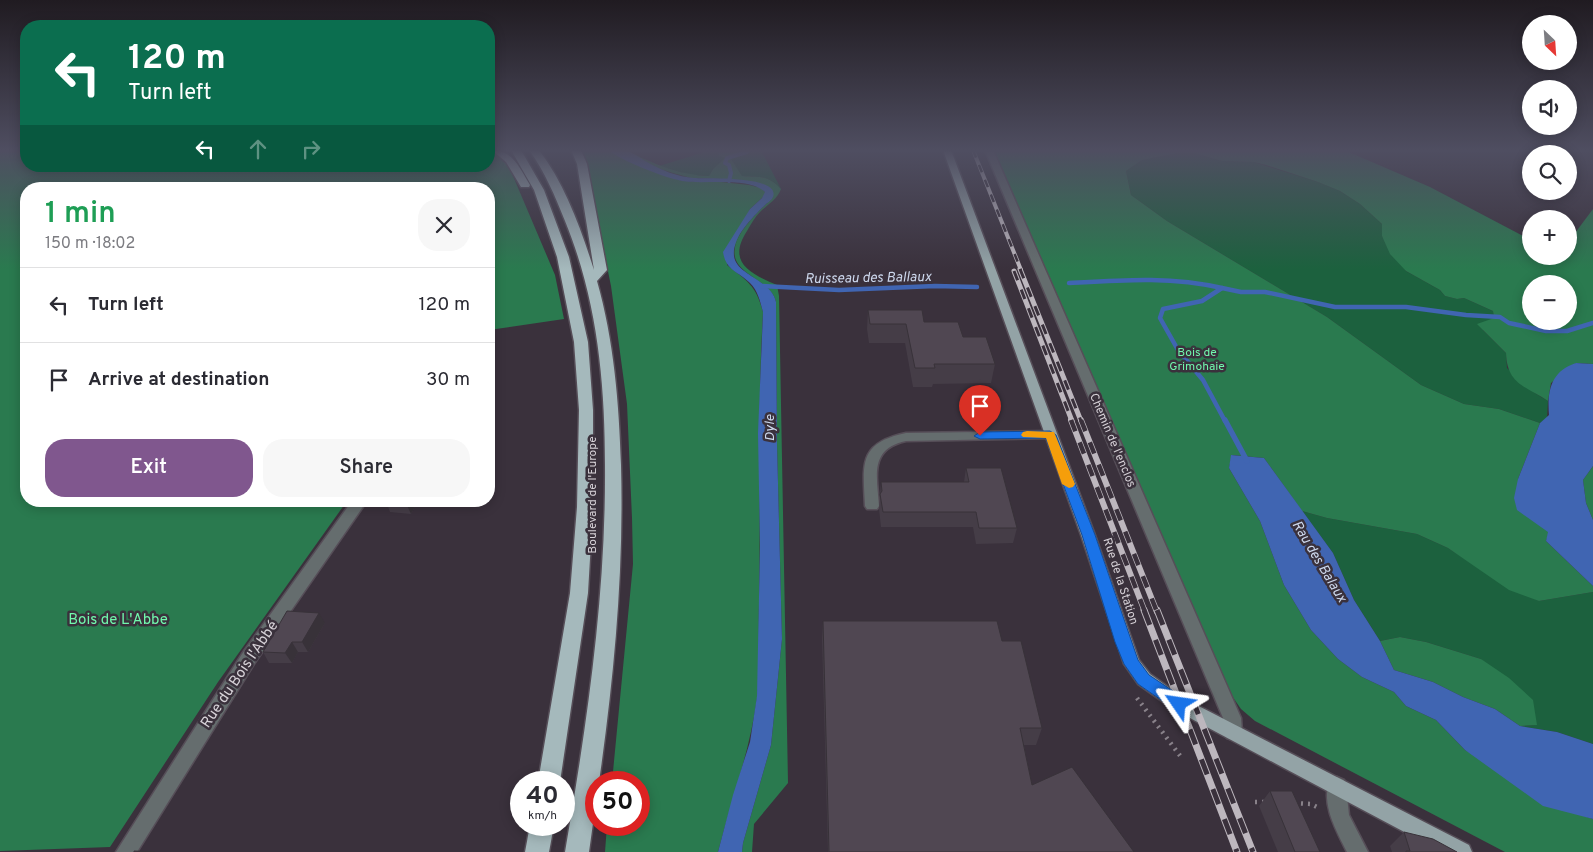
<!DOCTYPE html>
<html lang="en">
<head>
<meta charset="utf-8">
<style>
  :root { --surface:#fff; --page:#f7f7f7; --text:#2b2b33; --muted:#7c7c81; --line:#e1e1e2; --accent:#80578e }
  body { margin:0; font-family:Overpass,sans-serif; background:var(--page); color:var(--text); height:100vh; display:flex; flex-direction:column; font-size:19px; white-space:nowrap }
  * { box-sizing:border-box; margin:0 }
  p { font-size:16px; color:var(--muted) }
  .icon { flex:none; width:28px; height:28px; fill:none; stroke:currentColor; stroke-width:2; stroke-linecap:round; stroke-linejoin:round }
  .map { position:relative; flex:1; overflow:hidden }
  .side { position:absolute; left:20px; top:182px; width:475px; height:325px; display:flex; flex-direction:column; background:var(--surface); border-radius:20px; box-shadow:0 2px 12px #0003 }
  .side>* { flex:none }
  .guide { position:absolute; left:20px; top:20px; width:475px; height:152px; border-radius:20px; box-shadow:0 2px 12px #0003; background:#0b6e4f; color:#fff; overflow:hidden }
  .needle { width:32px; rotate:155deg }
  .buttons { position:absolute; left:1522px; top:15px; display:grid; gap:10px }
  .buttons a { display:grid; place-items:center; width:55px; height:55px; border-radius:50%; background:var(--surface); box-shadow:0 2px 12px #0003; font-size:25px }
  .speed { position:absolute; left:510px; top:771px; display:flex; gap:10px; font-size:25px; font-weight:700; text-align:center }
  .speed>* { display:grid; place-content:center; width:65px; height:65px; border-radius:50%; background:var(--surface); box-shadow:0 2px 12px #0003; line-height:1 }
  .speed small { font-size:12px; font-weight:400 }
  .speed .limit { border:8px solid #d22; background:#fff; color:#111 }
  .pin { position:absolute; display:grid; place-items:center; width:42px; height:42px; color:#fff; margin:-51px -21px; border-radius:50% 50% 50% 0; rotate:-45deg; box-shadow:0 0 5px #0007 }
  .pin .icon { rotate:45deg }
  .me { position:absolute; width:55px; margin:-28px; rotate:302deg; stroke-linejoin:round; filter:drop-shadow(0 0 4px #0008) }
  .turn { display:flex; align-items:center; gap:18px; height:105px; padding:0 25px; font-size:22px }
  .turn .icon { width:65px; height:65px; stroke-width:2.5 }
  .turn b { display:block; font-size:35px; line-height:42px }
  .lanes { display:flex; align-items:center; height:48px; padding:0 25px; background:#0003; justify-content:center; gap:25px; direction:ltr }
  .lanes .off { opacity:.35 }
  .round { display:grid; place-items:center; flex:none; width:52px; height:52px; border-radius:20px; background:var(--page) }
  .head { display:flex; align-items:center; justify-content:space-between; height:85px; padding:0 25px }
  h1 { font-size:30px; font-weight:600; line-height:38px; color:#1e9e55 }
  .button { display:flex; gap:10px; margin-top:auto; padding:10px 25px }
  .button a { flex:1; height:58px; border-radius:20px; background:var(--accent); color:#fff; font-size:20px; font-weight:600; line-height:58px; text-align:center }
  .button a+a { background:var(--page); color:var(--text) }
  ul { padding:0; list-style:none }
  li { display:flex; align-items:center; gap:15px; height:75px; padding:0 25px; border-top:1px solid var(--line) }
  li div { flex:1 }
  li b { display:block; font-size:19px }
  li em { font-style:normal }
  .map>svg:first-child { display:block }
  .green { fill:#1c613e }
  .forest { fill:#2a7a4f; fill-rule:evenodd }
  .water { fill:#4065b2 }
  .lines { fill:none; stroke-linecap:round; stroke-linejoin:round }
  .stream-far2 { stroke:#4065b2; stroke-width:4 }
  .stream-far1 { stroke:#4065b2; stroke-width:4.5 }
  .stream { stroke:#4065b2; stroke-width:5.5 }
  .minor-casing { stroke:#564e58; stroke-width:3 }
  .major-casing { stroke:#564e58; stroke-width:3 }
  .highway-casing { stroke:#564e58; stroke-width:3 }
  .path { stroke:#89828a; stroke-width:4.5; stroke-dasharray:2 5; stroke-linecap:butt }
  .minor { fill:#656d6e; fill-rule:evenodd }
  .major { fill:#93a3a6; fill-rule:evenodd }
  .highway { fill:#a5b9bc; fill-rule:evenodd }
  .rail-far3-casing { stroke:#bdb7be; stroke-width:4 }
  .rail-far2-casing { stroke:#bdb7be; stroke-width:5 }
  .rail-far1-casing { stroke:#bdb7be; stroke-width:6 }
  .rail-casing { stroke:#bdb7be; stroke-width:7 }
  .rail-far3 { stroke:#3a313c; stroke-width:2.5; stroke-dasharray:8; stroke-linecap:butt }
  .rail-far2 { stroke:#3a313c; stroke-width:3; stroke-dasharray:10; stroke-linecap:butt }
  .rail-far1 { stroke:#3a313c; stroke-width:4.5; stroke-dasharray:12; stroke-linecap:butt }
  .rail { stroke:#3a313c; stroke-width:5; stroke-dasharray:16; stroke-linecap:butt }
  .wall { fill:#453d47 }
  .shaded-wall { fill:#383239 }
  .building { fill:#504752; stroke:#383239 }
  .route { fill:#1a73e8; stroke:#114b97 }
  .slow { fill:#f59e0b }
  .labels { text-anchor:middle; stroke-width:5; stroke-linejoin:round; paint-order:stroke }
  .park-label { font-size:12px; fill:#71f8ad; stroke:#3a313c }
  .street-label { font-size:12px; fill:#d6d1d7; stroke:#3a313c }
  .water-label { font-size:14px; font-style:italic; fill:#cdd8ed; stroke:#3a313c }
  .near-park-label { font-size:15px; fill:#71f8ad; stroke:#3a313c }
  .near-street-label { font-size:15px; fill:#d6d1d7; stroke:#3a313c }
</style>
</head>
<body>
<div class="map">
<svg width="1593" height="852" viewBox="0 0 1593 852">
  <rect width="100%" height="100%" fill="#3a313c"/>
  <g class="green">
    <polygon points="711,150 721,150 718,152 726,158 713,169 709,176 691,175 659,166"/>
    <path d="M738,150h23l20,39c-13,-14 -21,-12 -39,-13l-12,-17 9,-5z"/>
    <polygon points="1178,153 1194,153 1222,161 1254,162 1318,182 1340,191 1360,204 1382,224 1382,236 1406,271 1440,290 1445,296 1457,299 1464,298 1493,311 1494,318 1483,330 1506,353 1507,368 1535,393 1548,401 1547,418 1540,423 1499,409 1464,404 1421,385 1327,317 1167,221 1131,195 1126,171 1142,160"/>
    <polygon points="1302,511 1327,518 1417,534 1448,548 1476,566 1539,601 1593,592 1593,744 1557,732 1520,726 1536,725 1481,659 1426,642 1400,637 1380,641 1354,600 1333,553"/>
  </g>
  <g class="forest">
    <polygon points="0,150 26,150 26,166 489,166 489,150 502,150 555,275 564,319 489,330 489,189 26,189 26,501 347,501 218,682 110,847 0,851"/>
    <path d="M581,150h27l41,20 34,11 38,1 28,3 12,3 4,4v3l-15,14 -23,56c20,16 29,20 36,47 -6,97 -2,194 -4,291 -1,31 2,64 -2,95 -7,53 -26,103 -39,154h-113l2,-27h32v-43h-27l21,-218 -1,-46 -5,-114 -16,-118 -25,-123z"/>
    <path d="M625,150c28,13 53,25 84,26l4,-7 12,-11 -6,-2 -1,-4 3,-2h17l1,4 -8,5 11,17c18,1 26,-1 39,13 -4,11 -13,15 -21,23 -5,5 -9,12 -13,19 -20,31 2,42 30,54l2,11 9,487 -34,41 -2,28h-10l1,-9 28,-98 11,-106 -5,-195 -1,-142c-5,-24 -47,-27 -41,-55 3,-15 18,-30 29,-41 2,-2 6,-5 8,-8 2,-3 0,-7 -2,-10l-46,-9 -33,-1 -18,-5 -16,-5z"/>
    <path d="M994,150h350l86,37 101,53v16h38v-15l24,-32v155l-17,-1 -25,20 -3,18c-23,-15 -41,-17 -42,-48l-29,-29 17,-6 -1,-7 -29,-13 -7,1 -12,-3 -5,-6 -34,-19 -16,-17 -8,-18v-12l-22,-20 -20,-13 -22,-9 -52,-17 -12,-3 -32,-1 -28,-8h-16l-36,7 -16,11 5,24 36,26 160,96 94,68 43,19 35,5 41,14 -22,56 31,53 -3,9 47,45v6l-54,9 -30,-11 -61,-42 -31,-14 -90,-16 -25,-7 -38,-53 -32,-3 -3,13 31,53 24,64 27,45 27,29 24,18 32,15 12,14 30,14 29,30 113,64 15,5v33h-88l-250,-131 -14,-12 -9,-13zM1531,284h38v37h-38z"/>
    <polygon points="1593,466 1593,520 1586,503 1583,480"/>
    <polygon points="1400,637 1426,642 1481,659 1509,678 1533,700 1537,725 1520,726 1495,709 1463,697 1433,682 1394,670 1380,641"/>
  </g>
  <g class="water">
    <path d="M608,150c5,0 11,-1 16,0 7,1 16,8 23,12 14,8 31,15 47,16 11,1 87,-3 79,19 -1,3 -6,6 -8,8 -13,13 -33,32 -31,51 2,19 38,24 42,46l1,142 5,195 -11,106 -28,98 -1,9h-24l15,-57 17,-53 7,-46 3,-150 -2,-113 5,-121c-3,-11 -5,-21 -13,-29 -12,-12 -24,-12 -27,-31l27,-43 12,-11 3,-6c-17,-16 -60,-7 -83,-11 -19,-4 -58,-19 -74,-31z"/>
    <path d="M1576,363l17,1v102l-10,14 3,23 7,17v66l-47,-45 2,-9 -31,-22 -3,-12 4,-19 22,-56 9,-8c-2,-24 2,-44 27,-52z"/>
    <polygon points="1231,455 1264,458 1333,553 1354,600 1380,641 1394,670 1433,682 1463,697 1495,709 1520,726 1557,732 1593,744 1593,819 1543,806 1465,750 1436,720 1406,706 1394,692 1362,677 1338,659 1311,630 1284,585 1260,521 1229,468"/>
  </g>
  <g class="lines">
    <polyline class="stream-far2" points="729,181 731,173 729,165 725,163 727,158 747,152 748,150"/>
    <g class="stream-far1">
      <path d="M1069,283c52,-3 102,-7 153,5l-20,13 -39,8 -3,9 18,32 25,30 22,41"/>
      <polyline points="761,286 839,290 935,286 977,287"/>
      <polyline points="1222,288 1241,292 1265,292 1335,307 1406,307 1466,315 1500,317 1509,323 1546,331 1567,331 1593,323"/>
    </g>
    <polyline class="stream" points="1225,420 1247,461"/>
    <g class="minor-casing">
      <g id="minor">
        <polygon points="985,150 993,150 1241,718 1242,732 1239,738 1233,740 1227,738 1224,732 1223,718"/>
        <path d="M1050,431l6,4 -2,3 -148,3c-37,8 -29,35 -27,65l-2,3h-10l-2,-3c-2,-42 -7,-63 41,-73z"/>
        <polygon points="352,501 367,501 254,664 137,852 116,852 242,654"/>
        <path d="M1337,777l7,3 2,6 3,29 19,37h-21c-10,-20 -27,-49 -17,-72z"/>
      </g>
    </g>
    <g class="major-casing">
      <polygon id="major" points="943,150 951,150 1095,535 1139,660 1150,674 1185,699 1469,845 1472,852 1442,852 1173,709 1138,684 1124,664 1081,535"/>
    </g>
    <g class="highway-casing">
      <g id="highway">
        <path d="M492,150c21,0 28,19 38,35l-1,2h-8l-15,-25z"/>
        <polygon points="511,150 521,150 544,190 569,257 588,342 593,410 593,507 588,593 560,782 538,782 570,593 577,507 579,410 574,342 557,257 534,190"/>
        <path d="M529,150h10c26,34 42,79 55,120l-17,-106 -6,-14h10l6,14 20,106 -10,11c17,60 22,122 24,184 3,107 -7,212 -22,317h-3v20l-7,50h-24c22,-129 41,-256 40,-387 0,-84 -8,-166 -40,-244 -10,-25 -20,-49 -36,-71z"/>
        <polygon points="530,825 554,825 549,852 525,852"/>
      </g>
    </g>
    <g class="path">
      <polyline points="1137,698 1181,757"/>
      <polyline points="1255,802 1265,802"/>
      <polyline points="1294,803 1311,804 1319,808"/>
    </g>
    <use href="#minor" class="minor"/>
    <use href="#major" class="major"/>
    <use href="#highway" class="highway"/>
    <g class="rail-far3-casing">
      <polyline id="rail-far3" points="973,150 1021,270"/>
    </g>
    <g class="rail-far2-casing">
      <g id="rail-far2">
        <polyline points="1020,269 1081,421"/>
        <polyline points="1014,271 1072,421"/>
      </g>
    </g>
    <g class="rail-far1-casing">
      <g id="rail-far1">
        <polyline points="1071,420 1145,612"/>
        <polyline points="1081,420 1157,612"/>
      </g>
    </g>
    <g class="rail-casing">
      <g id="rail">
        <polyline points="1144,610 1237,852"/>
        <polyline points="1157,610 1253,852"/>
      </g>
    </g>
    <use href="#rail-far3" class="rail-far3"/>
    <use href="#rail-far2" class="rail-far2"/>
    <use href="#rail-far1" class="rail-far1"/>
    <use href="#rail" class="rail"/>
  </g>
  <g class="wall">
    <polygon points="868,310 924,322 963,337 995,364 991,383 933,384 932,387 913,387 905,343 869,343 867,329"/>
    <polygon points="966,468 1017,528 1013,543 976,544 973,527 881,527 879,509 881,482 964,482"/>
    <polygon points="386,501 418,501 411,514 390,512"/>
    <polygon points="823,621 1002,641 1042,728 1036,745 1024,745 1032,785 1134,852 828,852 822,638"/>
    <polygon points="325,623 308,652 298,652 292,663 269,663 263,652"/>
    <polygon points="1270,791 1320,852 1278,852 1259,806"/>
    <polygon points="1404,832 1457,852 1392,852 1390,846"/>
  </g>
  <g class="shaded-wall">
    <polygon points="491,345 493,352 489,363 489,350"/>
    <polygon points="408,501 418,501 411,514 406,503"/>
    <polygon points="319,613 325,623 308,652 302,642"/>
    <polygon points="292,642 298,652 292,663 285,653"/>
  </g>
  <g class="building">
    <polygon points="868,310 922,310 924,322 958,322 963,337 986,337 995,364 934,364 935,368 915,368 906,324 870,324"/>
    <polygon points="966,468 1001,468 1017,528 979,528 976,512 883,512 880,494 882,491 881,482 969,482"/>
    <polygon points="386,501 408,501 406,503 385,502"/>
    <polygon points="287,611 319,613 302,642 292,642 285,653 263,652"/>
    <polygon points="823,621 997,621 1002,641 1021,641 1042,728 1020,728 1032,785 1072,767 1134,852 829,852"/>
    <polygon points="1270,791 1292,791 1320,852 1295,852"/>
    <polygon points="1404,832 1433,839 1457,852 1406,852 1406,851 1410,851"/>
    <polygon points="134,851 155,852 134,852"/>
  </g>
  <linearGradient id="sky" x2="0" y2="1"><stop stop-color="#201b21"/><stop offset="0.56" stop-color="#4f4e61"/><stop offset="1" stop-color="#4f4e61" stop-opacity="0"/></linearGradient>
  <rect width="1593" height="269" fill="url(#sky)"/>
  <polygon class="route" points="1050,431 1056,435 1095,535 1138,660 1149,675 1185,699 1187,704 1185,709 1179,711 1174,709 1138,684 1124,664 1115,642 1082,535 1046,438 980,439 974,436 980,432"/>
  <polygon class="slow" points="1027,431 1054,432 1075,484 1073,487 1069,488 1062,484 1046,438 1023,437 1021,435 1023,432"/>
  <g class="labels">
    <g class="park-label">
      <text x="1197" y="356">Bois de<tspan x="1197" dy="14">Grimohaie</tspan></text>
    </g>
    <g class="street-label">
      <text transform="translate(1113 440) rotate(67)" y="4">Chemin de l'enclos</text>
      <text transform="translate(592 495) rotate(-90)" y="4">Boulevard de l'Europe</text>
      <text transform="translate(1121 581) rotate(72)" y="4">Rue de la Station</text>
    </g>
    <g class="water-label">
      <text transform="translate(868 277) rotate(-1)" y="5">Ruisseau des Ballaux</text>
      <text transform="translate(769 428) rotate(-90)" y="5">Dyle</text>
      <text transform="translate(1320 561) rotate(59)" y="5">Rau des Balaux</text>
    </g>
    <g class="near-park-label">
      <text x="118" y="624">Bois de L'Abbe</text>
    </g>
    <g class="near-street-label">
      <text transform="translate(239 674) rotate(-56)" y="5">Rue du Bois l'Abbé</text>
    </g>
  </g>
</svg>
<div class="buttons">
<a><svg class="needle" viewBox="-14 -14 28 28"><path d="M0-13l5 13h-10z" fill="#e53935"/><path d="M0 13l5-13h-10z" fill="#7c7c81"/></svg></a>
<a><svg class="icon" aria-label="sound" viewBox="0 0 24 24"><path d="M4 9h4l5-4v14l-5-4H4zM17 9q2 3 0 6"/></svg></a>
<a><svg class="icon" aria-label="search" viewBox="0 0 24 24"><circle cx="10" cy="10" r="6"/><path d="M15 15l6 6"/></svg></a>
<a>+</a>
<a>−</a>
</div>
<div class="speed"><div>40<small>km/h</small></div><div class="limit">50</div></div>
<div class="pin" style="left:980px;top:436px;background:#d93025"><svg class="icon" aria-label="arrive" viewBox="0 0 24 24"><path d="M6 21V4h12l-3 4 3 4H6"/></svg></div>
<svg class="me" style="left:1179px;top:704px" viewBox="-20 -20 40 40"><path d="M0-17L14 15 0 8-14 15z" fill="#1a73e8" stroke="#fff" stroke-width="4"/></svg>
<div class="guide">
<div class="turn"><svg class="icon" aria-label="left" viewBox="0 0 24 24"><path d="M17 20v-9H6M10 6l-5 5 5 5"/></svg><div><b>120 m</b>Turn left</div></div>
<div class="lanes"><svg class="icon" aria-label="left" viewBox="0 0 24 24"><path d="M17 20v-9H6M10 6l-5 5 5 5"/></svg><svg class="icon off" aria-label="ahead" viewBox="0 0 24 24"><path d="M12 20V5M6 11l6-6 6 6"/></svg><svg class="icon off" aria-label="right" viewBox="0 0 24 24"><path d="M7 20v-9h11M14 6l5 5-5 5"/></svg></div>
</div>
<section class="side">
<div class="head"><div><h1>1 min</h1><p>150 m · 18:02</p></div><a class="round"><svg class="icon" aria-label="close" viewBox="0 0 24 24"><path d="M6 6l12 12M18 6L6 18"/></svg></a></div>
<ul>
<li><svg class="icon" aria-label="left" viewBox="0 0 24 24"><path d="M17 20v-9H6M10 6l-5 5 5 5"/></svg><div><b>Turn left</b></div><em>120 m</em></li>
<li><svg class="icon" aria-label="arrive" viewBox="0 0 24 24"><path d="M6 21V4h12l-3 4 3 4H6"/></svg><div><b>Arrive at destination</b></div><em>30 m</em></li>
</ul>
<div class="button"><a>Exit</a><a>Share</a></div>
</section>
</div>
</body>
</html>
